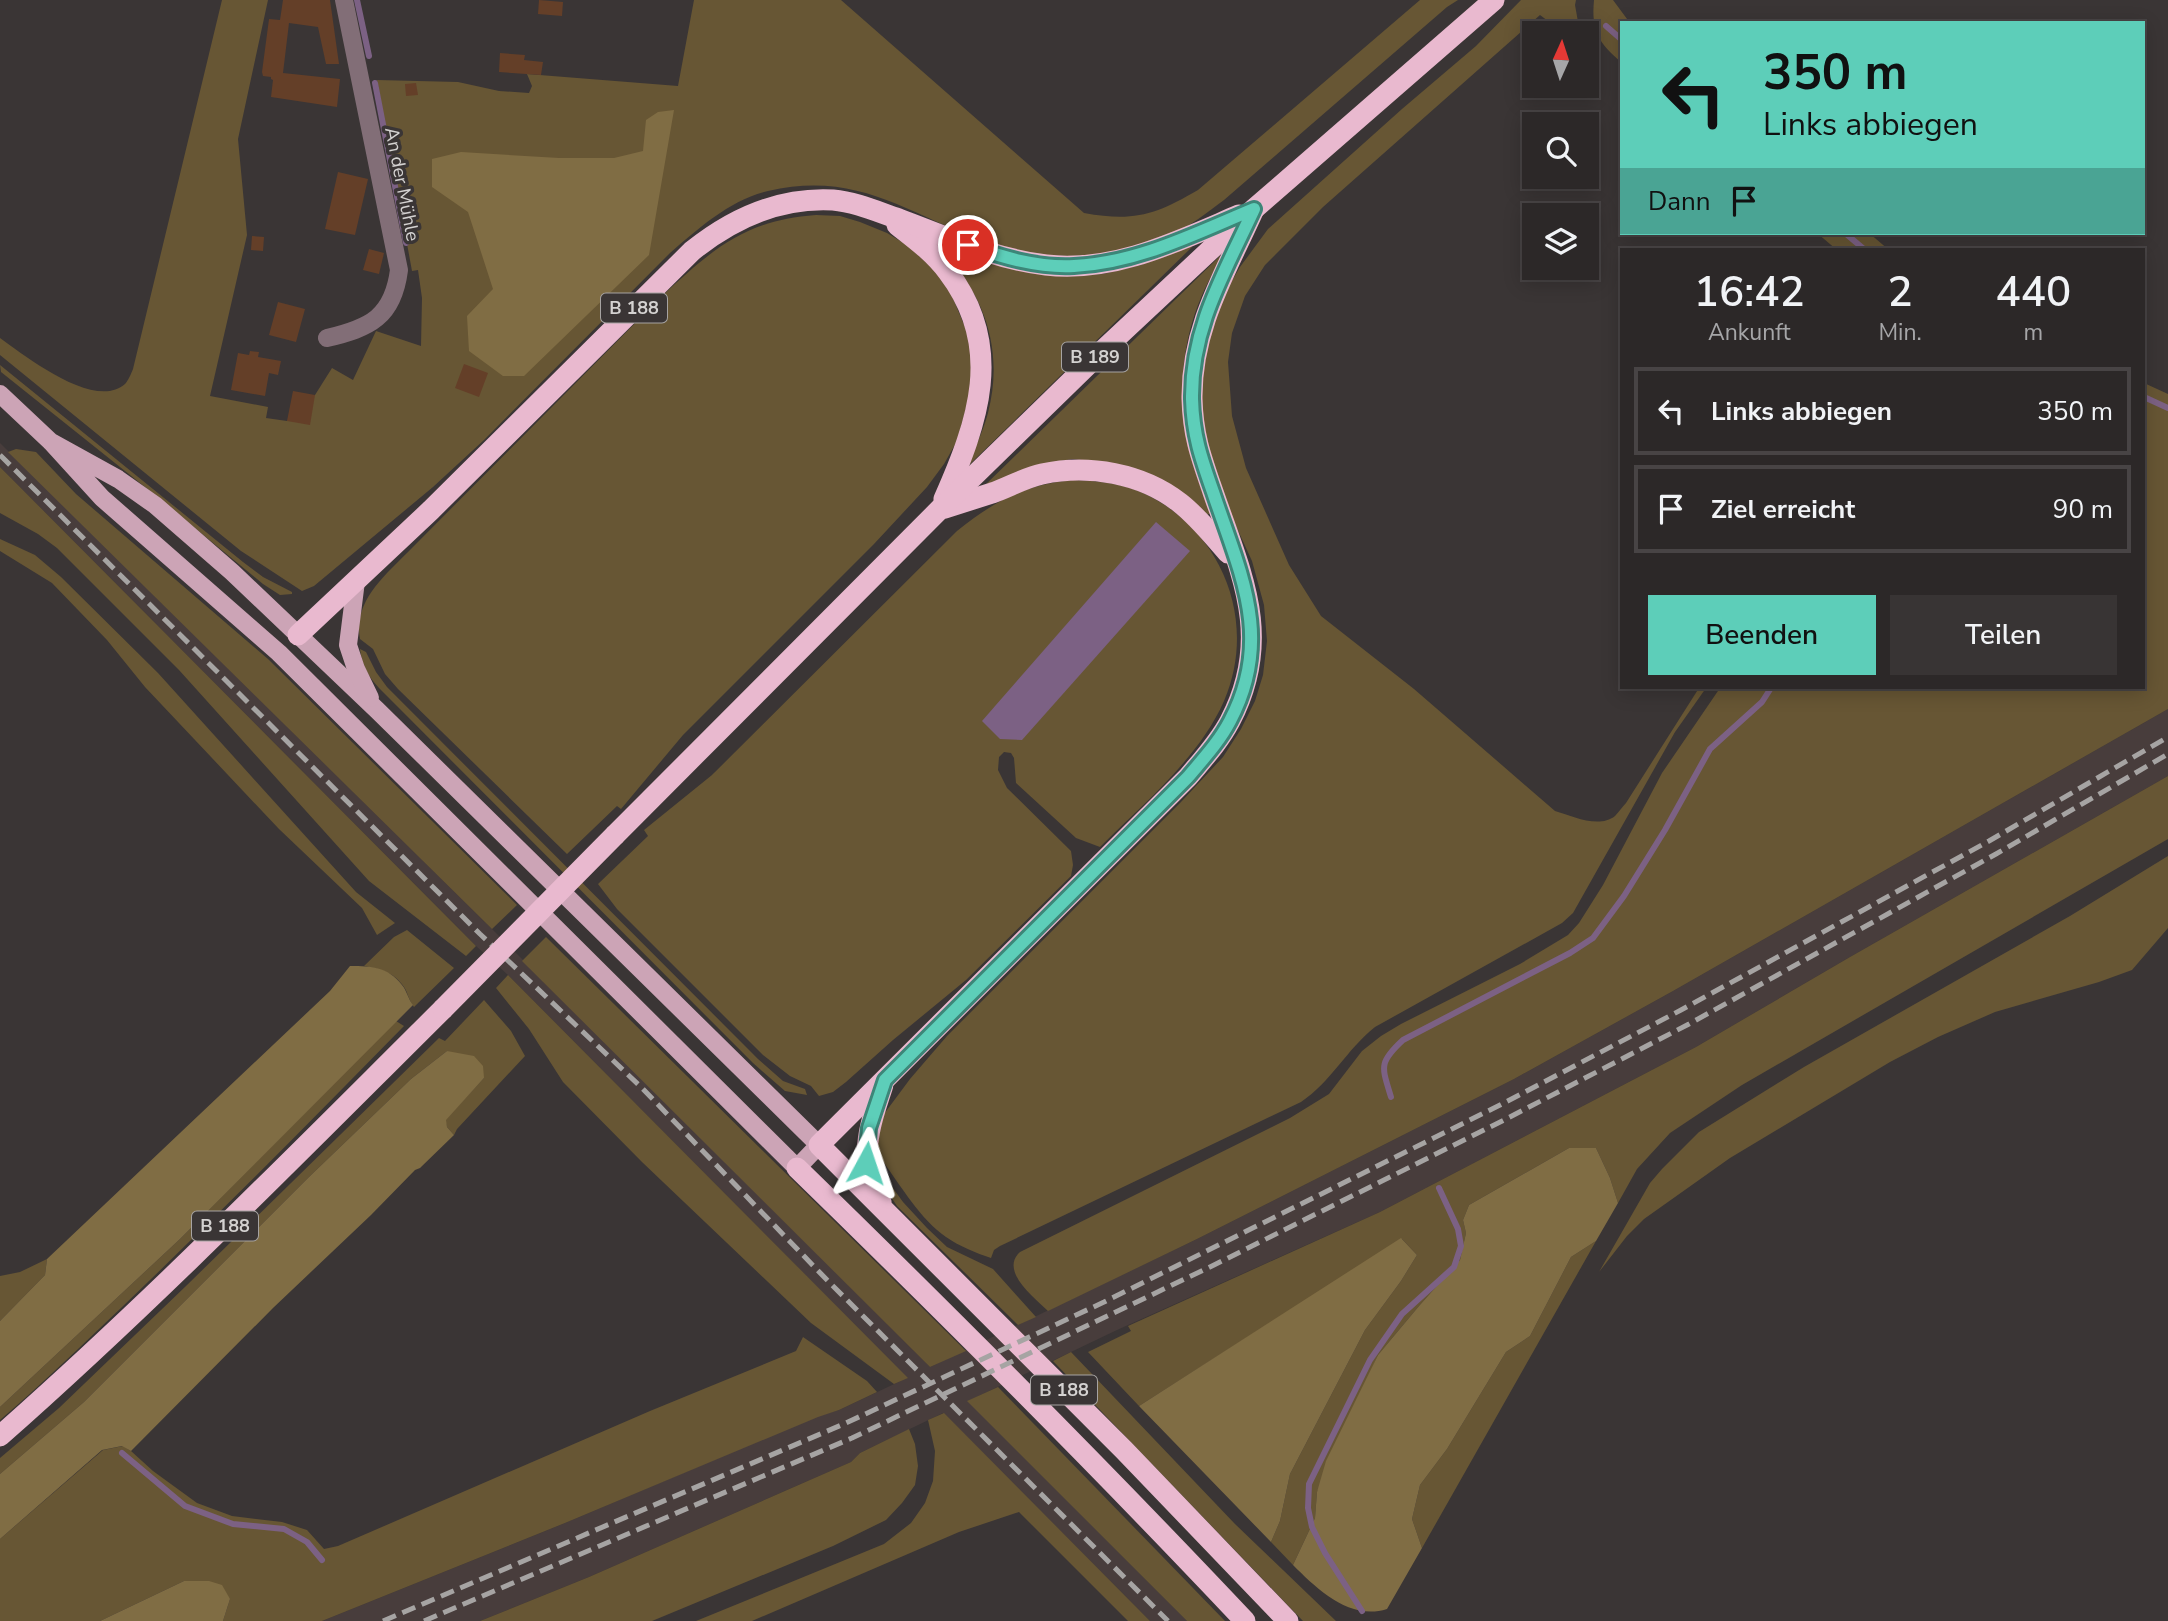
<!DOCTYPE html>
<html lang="de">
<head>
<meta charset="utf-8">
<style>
  :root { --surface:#2c2828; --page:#383434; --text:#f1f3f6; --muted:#a6a6a8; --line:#484445; --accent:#5dceb9 }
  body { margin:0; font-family:"Nunito Sans",sans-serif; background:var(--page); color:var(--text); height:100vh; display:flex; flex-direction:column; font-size:26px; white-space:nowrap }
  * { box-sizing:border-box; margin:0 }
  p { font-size:23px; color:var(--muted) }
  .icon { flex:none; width:38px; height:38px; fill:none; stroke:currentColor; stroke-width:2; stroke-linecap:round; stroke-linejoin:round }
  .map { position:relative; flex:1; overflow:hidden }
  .side { position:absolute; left:1620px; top:248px; width:525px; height:441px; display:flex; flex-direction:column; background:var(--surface); border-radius:0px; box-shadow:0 4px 18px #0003,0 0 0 2px var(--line) }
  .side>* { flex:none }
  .top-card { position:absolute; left:1620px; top:21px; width:525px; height:214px; border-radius:0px; box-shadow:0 4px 18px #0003,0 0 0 2px var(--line); background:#5dceb9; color:#111; overflow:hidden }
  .needle { width:46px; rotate:3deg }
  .controls { position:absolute; left:1522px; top:21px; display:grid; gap:14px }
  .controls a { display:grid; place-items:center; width:77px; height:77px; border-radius:0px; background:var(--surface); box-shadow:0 4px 18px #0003,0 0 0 2px var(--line); font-size:35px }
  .pin { position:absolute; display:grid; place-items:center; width:60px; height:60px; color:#fff; margin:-30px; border:4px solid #fff; border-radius:50%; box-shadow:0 2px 7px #0007 }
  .me { position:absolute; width:77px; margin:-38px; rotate:5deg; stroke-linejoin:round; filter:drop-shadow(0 0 5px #0008) }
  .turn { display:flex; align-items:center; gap:24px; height:147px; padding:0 28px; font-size:32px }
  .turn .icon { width:91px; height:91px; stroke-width:2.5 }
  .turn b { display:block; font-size:49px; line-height:60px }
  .then { display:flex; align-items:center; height:66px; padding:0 28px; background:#0003; gap:14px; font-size:26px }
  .eta { display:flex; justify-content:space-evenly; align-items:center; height:119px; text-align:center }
  .eta b { font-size:42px; font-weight:600; line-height:49px }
  .action { display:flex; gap:14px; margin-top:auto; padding:14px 28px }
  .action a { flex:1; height:80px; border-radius:0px; background:var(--accent); color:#111; font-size:28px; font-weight:600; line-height:80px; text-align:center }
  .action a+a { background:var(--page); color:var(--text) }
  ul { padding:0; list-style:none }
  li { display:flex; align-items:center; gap:21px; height:88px; margin:0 14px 10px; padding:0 14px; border:4px solid var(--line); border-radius:0px }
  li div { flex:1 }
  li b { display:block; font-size:26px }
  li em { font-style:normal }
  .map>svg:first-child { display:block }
  .built { fill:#483d3c }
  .green { fill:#675634 }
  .forest { fill:#806d44 }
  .water { fill:#7c6184 }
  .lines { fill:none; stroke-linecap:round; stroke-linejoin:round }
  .stream { stroke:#7c6184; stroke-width:6 }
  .building { fill:#643f28 }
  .minor { stroke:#826e77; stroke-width:18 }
  .major { stroke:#cca4b6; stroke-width:18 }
  .highway { stroke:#e9b9cf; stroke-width:21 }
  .rail { stroke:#a6a4a3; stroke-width:5; stroke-dasharray:14 7; stroke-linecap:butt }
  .highway-bridge { stroke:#e9b9cf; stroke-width:21 }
  .route-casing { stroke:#3c8678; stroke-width:18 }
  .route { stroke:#5dceb9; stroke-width:12 }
  .labels { text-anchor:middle; stroke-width:7; stroke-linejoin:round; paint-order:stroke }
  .shield { fill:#3a3535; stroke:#a6a3a2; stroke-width:2 }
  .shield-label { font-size:18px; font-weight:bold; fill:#d4d2d1 }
  .street-label { font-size:19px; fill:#d4d2d1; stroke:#3a3535 }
</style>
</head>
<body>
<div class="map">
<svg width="2168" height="1621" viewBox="0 0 2168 1621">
  <rect width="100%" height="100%" fill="#3a3535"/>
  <polygon class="built" points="0,443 492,929 930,1367 1197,1239 1514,1079 1673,991 2168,709 2168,776 1850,957 1696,1047 1380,1212 1117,1330 968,1401 1187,1621 1150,1621 943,1413 860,1453 851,1462 589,1577 480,1621 322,1621 565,1523 818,1416 839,1410 907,1378 508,975 476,946 0,467"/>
  <g class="green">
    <path d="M222,0h46l-30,139 9,96 -37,161 58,11 -2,11 21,3 28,-26 17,-27 21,12 23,-49 45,15 1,-48 -4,-28 -6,1 -35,-191 81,2 41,9 30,2 3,-7 -5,-12 151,12 16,-86h147l243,213c50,9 71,2 114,-23l222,-190h38l-11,7 -223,193c-16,12 -34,26 -53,35 -60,26 -129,28 -191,5 -77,-29 -124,-69 -212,-49 -38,9 -69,37 -98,62l-186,187 -51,47 -119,99 -12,5 -61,-40 -241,-196v-17c25,18 95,73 125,46 3,-3 6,-10 8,-15z"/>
    <path d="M1521,0h55l-1,5 5,28h-16l-24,-18 -217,192 -58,58 -20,31 -13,37 -4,29 4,54 14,52 43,97 32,51 93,73 141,122c17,5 44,18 60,5 4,-4 7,-9 11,-13l73,-115h7l-31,44 -102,181 -11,10 -187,104c-28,22 -44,55 -74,75l-301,144 -6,4 -3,8c-15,-5 -32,-12 -45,-21 -25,-17 -46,-52 -64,-77l-3,-3h-5l10,-43 26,-35 37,-43 234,-234 42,-45 18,-28 14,-28 8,-26 4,-34 -3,-36 -12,-44 -27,-59 -20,-62 -4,-48 7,-54 18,-47 14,-24 28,-38 134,-120 74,-63z"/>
    <path d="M1594,0h19l17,23h-8v40c-23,-20 -31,-31 -28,-63z"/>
    <path d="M816,215l24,1 20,6 27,11 20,12 31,28 14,23 18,43 2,47 -15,55 -13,23 -17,23 -53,57 -191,191 -62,74 -4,-3 -50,48 -169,-165 -13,-15 -12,-25 -13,-10c-7,-37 24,-63 48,-87l255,-257c50,-46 82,-75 153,-80z"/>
    <polygon points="1817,233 1869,233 1889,250 1837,250"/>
    <path d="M932,243l131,33 40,-2 38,-9 48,-21 3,3 -226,221c8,-18 17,-36 22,-55 17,-66 -5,-126 -56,-170z"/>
    <path d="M1220,256l2,2c-52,80 -49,170 -11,255l-4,2 -94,-52 -41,-4 -39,7 -52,23z"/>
    <polygon points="0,365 243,562 263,577 292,592 292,594 280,595 263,584 145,487 1,372"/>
    <path d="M2144,383l24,11v315l-495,282 -159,88 -317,160 -149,72c-13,-13 -49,-40 -28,-59l270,-134 39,-24 33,-43 19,-15 20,-12 119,-60 48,-29 11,-12 24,-38 59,-112 58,-85h424z"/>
    <polygon points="16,449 36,452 76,494 268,659 517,905 492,929 8,452"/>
    <polygon points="0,467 11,478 476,946 466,956 369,881 179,670 57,548 38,534 0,513"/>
    <path d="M1073,480c24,1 50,3 72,14 78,37 113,128 79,207 -25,57 -81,103 -124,146l-24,-9 -60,-55 -2,-25 -3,-5 -7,-1 -5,5 -1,13 9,18 64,63 2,14 -2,11 -105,104 -73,60 -47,42 -13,10 -14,4 -8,-10 -21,-10 -27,-21 -146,-146 -19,-25 50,-48 -4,-6 68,-55 245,-244c38,-30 66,-46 116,-51z"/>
    <polygon points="0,539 35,555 61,577 158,673 356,892 395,923 377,935 362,908 279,829 145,687 107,640 52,583 0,551"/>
    <path d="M360,649l6,3 10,20 11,15 371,372 25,22 22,8 2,6 -22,-4 -32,-28 -374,-375c-11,-12 -17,-22 -19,-39z"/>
    <polygon points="2168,776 2168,839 1742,1085 1670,1133 1637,1169 1618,1203 1610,1178 1596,1148 1569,1148 1469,1205 1463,1220 1466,1233 1460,1260 1419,1306 1378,1355 1317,1492 1315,1518 1293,1565 1271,1542 1280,1521 1290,1474 1365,1330 1401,1281 1417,1255 1402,1239 1139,1406 1088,1352 1131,1331 1128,1326 1380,1212 1696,1047 1850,957"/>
    <polygon points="2168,856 2168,928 2132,970 2099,982 1995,1012 1938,1037 1890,1062 1730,1158 1644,1219 1627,1236 1599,1272 1650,1183 1662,1169 1699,1132 1804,1067 2070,916"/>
    <path d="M407,930l47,38 -40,39c-5,-6 -6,-14 -10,-20 -10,-15 -24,-18 -40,-21l30,-29z"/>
    <polygon points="546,937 966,1351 930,1367 522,961"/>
    <polygon points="508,975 908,1378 894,1384 811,1323 642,1162 563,1082 529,1029 496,988"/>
    <polygon points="484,1000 511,1031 525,1056 457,1129 454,1135 447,1127 445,1120 484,1078 447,1051 411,1079 309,1177 84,1402 0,1474 0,1458 59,1408 186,1286 439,1038 445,1041"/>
    <path d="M396,1021l8,5c-93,95 -187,190 -283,282 -40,38 -79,76 -121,112v-13l180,-168z"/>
    <polygon points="877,1166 903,1202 927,1228 947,1247 993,1269 1036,1317 1018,1325 897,1206 881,1182"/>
    <polygon points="1596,1241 1422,1548 1412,1519 1420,1485 1447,1449 1506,1352 1530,1336 1571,1257"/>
    <polygon points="47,1259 45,1275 0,1321 0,1276 20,1272"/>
    <polygon points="803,1337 867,1381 877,1392 839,1410 818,1417 565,1523 322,1621 223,1621 230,1599 184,1581 100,1621 0,1621 0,1539 103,1450 123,1446 131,1451 153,1471 197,1503 232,1516 282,1522 307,1530 324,1549 338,1546 650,1411 796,1351"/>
    <polygon points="1071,1352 1235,1524 1336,1621 1303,1621 1053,1361"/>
    <polygon points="998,1387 1225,1621 1187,1621 967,1401"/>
    <polygon points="944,1413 1150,1621 1128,1621 1019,1512 959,1532 752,1621 696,1621 884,1544 911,1523 925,1503 933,1481 935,1451 928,1420"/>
    <polygon points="909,1429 915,1444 918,1466 915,1485 902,1503 886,1520 833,1546 652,1621 480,1621 589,1577 851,1462 860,1453"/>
  </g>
  <g class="forest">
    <polygon points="674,110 649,255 524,376 503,376 469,351 467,316 493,289 468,212 432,187 432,159 461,152 559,158 614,158 643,151 646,120 658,112"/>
    <path d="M350,966c22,0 38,1 52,19 5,6 6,14 11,20l-233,234 -180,168v-86l45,-46 2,-16 283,-268z"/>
    <polygon points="447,1051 474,1056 483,1066 484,1078 446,1120 447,1127 454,1135 420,1168 415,1170 371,1215 273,1308 131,1451 122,1446 102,1450 0,1539 0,1474 84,1402 309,1177 411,1079"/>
    <path d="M1569,1148h27l14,30 8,25 -22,38 -25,16 -41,79 -24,16 -59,97 -27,36 -8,34 10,29 -35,61c-37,12 -70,-20 -94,-44l22,-47 2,-26 9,-31 52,-106 41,-49 41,-46 6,-27 -3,-13 6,-15z"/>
    <polygon points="1401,1238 1417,1255 1401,1281 1365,1330 1290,1474 1280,1521 1271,1542 1139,1406"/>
    <polygon points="184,1581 209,1581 222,1585 230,1599 223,1621 100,1621"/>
  </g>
  <polygon class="water" points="1156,522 1190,551 1022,740 1000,739 982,721"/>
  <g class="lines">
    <g class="stream">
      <polyline points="357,0 369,56"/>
      <polyline points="1606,26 1622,40"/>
      <polyline points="375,83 406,243"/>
      <polyline points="1845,233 1865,250"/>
      <polyline points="2144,397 2168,408"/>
      <path d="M1391,1097c-9,-30 -13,-34 12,-57l167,-87 23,-15 31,-42 41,-66 45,-81 52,-47 9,-14"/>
      <polyline points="122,1453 185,1506 233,1524 284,1529 307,1542 322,1560"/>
      <polyline points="1362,1611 1325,1553 1312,1527 1308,1508 1309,1484 1370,1360 1402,1314 1454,1267 1461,1246 1458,1229 1439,1188"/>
    </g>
  </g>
  <g class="building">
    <polygon points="283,0 330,0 339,64 326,64 318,27 289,23 283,73 340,79 337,107 271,97 273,80 271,79 271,77 263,76 262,72 269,19 280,20"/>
    <polygon points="539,0 563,2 562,16 538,14"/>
    <polygon points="500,53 525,55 524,60 543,62 541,75 499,72"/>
    <polygon points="416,83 418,95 406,96 405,84"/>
    <polygon points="338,172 368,179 355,235 325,229"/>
    <polygon points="252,236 264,237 263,251 251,250"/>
    <polygon points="369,249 384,253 379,274 363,270"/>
    <polygon points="278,302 305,309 296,342 269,335"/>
    <polygon points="250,351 259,352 258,357 281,361 278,375 269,373 265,396 231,390 238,353 249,355"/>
    <polygon points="464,364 488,373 479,397 455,388"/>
    <polygon points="293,391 315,395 310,425 287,421"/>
  </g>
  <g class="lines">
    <path class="minor" d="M327,338c43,-10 66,-21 72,-68l-55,-270"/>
    <g class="major">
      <polyline points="0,394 51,442 102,498 279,653 797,1168 819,1145 377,710 232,572 155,505 118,479 51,442"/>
      <polyline points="356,581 348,645 356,669 370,698"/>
    </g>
    <g class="highway">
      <path d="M1254,209c-28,63 -63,118 -62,190 1,37 9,58 21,93 28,81 61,145 17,229 -11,21 -27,38 -42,56l-369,368 305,305 164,171"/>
      <path d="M897,225c18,14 37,28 51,47 57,75 30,150 -4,227"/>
      <path d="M945,508c16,-5 31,-10 47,-15 17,-6 32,-15 50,-19 46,-10 100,-1 138,29 18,14 33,33 48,50"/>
      <path d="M298,635l133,-125 261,-259c41,-33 87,-54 141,-51 23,2 45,12 66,19 48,18 96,40 147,46 68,8 132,-24 193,-50"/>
      <polyline points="615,835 940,509 1100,353 1254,209 1494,0"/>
      <path d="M797,1168c152,148 302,298 448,453"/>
      <path d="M881,1202c-24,-41 -12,-75 2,-117"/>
      <path d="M0,1436c154,-136 297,-282 443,-427"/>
    </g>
    <g class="rail">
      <polyline points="0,455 480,934 642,1088 828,1281 1168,1621"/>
      <polyline points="383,1621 846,1423 1104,1302 1500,1105 1681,1010 1989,841 2168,737"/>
      <polyline points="424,1621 852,1438 1212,1266 1508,1118 1689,1024 1996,854 2168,754"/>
    </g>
    <polyline class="highway-bridge" points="443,1009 615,835"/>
  </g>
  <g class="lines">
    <g class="route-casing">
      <path id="route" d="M866,1163l3,-35 16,-48 303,-303c15,-18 31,-35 42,-56 44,-83 10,-148 -17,-229 -12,-34 -20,-57 -21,-93 -1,-72 33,-127 62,-190 -58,24 -116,54 -180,57 -36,2 -73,-9 -106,-21"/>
    </g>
    <use href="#route" class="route"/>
  </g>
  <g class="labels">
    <g class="shield">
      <rect x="601" y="293.5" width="66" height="29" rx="5"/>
      <rect x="1062" y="342.5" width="66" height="29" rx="5"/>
      <rect x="192" y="1211.5" width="66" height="29" rx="5"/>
      <rect x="1031" y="1375.5" width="66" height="29" rx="5"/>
    </g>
    <g class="shield-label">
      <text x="634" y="314">B 188</text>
      <text x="1095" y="363">B 189</text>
      <text x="225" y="1232">B 188</text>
      <text x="1064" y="1396">B 188</text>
    </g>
    <g class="street-label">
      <text transform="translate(403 184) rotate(79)" y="7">An der Mühle</text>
    </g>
  </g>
</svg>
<div class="controls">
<a><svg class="needle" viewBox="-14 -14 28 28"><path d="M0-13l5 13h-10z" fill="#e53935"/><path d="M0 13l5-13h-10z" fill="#a6a6a8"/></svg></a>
<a><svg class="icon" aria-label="search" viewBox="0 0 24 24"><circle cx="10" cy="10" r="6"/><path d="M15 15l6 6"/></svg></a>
<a><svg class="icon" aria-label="layers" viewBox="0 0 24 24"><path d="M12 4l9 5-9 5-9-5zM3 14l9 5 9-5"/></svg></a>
</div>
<div class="pin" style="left:968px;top:245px;background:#d93025"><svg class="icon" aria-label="arrive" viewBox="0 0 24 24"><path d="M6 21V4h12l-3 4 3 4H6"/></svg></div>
<svg class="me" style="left:866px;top:1163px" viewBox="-20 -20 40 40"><path d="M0-17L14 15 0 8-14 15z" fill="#5dceb9" stroke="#fff" stroke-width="4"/></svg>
<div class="top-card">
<div class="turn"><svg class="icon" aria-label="left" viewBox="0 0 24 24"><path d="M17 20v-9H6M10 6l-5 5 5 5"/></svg><div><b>350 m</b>Links abbiegen</div></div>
<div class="then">Dann<svg class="icon" aria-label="arrive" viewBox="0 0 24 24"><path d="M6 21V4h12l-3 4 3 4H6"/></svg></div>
</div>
<section class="side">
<div class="eta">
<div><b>16:42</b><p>Ankunft</p></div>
<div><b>2</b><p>Min.</p></div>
<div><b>440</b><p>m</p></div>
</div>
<ul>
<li><svg class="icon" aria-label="left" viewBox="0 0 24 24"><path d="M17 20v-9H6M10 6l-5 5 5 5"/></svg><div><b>Links abbiegen</b></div><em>350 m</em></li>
<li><svg class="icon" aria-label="arrive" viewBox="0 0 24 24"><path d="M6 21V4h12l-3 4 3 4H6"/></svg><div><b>Ziel erreicht</b></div><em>90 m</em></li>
</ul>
<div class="action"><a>Beenden</a><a>Teilen</a></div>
</section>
</div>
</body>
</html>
